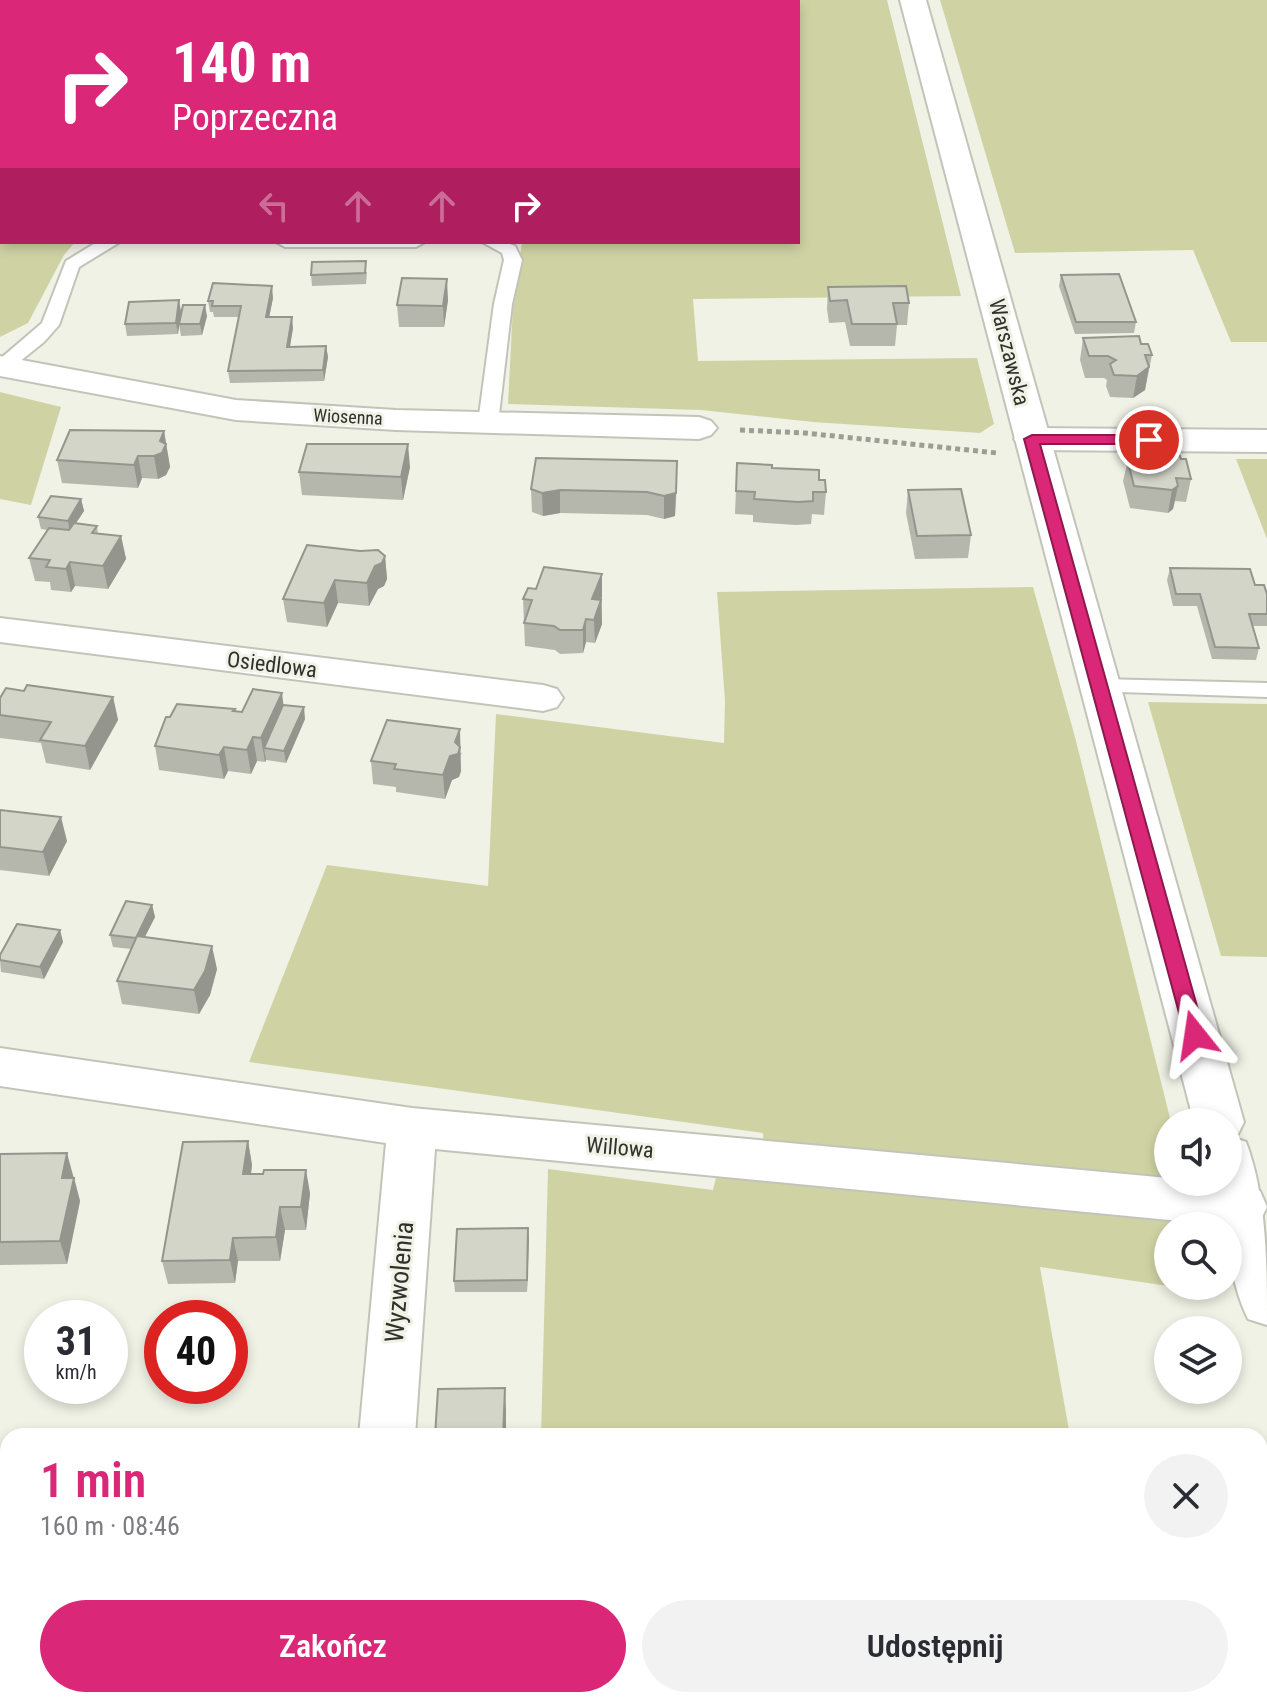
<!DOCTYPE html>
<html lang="pl">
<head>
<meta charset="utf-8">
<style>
  :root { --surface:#fff; --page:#f2f2f3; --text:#2b2b33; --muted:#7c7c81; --accent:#db2777 }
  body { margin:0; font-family:"Roboto Condensed",sans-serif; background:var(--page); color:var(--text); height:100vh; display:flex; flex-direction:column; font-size:30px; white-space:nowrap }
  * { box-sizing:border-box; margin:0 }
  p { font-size:26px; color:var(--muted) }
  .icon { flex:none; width:44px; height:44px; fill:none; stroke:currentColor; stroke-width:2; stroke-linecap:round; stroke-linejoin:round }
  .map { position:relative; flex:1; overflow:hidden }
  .details { position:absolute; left:0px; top:1428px; width:1268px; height:280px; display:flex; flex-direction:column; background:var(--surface); border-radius:24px 24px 0 0; box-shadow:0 4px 12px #0003 }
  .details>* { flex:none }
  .hud { position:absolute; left:0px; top:0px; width:800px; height:244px; box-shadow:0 4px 12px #0003; background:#db2777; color:#fff; overflow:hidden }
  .tools { position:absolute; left:1154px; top:1108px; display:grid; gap:16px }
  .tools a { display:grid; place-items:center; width:88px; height:88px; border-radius:50%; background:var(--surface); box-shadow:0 4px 12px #0003; font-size:40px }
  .speed { position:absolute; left:24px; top:1300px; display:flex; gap:16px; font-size:40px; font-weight:700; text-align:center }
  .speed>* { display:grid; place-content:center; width:104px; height:104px; border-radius:50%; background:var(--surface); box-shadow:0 4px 12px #0003; line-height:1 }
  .speed small { font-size:20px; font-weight:400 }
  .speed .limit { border:12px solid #d22; background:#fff; color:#111 }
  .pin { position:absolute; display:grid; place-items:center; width:68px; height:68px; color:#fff; margin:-34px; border:4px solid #fff; border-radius:50%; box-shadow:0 2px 8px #0007 }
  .me { position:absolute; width:88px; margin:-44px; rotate:345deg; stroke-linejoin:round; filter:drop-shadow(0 0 6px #0008) }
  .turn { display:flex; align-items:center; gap:28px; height:168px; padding:0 40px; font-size:36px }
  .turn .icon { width:104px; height:104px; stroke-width:2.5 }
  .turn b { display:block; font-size:56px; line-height:68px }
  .lanes { display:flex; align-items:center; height:76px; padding:0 40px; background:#0003; justify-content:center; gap:40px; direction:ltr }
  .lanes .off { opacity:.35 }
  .round { display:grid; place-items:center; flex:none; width:84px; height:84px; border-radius:42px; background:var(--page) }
  .summary { display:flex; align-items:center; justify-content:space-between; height:136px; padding:0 40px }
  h1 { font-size:48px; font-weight:600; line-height:60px; color:var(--accent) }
  .cta { display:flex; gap:16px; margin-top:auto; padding:16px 40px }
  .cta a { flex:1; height:92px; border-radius:48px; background:var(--accent); color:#fff; font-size:32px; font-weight:600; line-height:92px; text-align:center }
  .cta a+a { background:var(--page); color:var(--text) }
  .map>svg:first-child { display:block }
  .green { fill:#cfd3a4 }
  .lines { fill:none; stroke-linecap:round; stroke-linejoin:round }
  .service-casing { stroke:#c3c4b9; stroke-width:4 }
  .minor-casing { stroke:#c3c4b9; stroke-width:4 }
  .tertiary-casing { stroke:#c3c4b9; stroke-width:4 }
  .path { stroke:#9c9d95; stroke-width:5; stroke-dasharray:5 4; stroke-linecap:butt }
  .service { fill:#fff; fill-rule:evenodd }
  .minor { fill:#fff; fill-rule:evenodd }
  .tertiary { fill:#fff; fill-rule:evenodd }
  .wall { fill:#b5b7ad }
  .shaded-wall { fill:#94958d }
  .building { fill:#d3d5c9; stroke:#94958d; stroke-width:2 }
  .route { fill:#db2777; stroke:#8e194d; stroke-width:2 }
  .labels { text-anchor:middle; stroke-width:6; stroke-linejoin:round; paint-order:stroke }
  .far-street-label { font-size:18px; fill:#30302c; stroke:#f1f2e6 }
  .street-label { font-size:22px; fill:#30302c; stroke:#f1f2e6 }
  .near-street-label { font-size:26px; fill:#30302c; stroke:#f1f2e6 }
</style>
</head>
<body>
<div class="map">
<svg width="1267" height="1708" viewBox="0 0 1267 1708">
  <rect width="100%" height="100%" fill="#f1f2e6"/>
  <g class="green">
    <polygon points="0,0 182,0 2,2 2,242 75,242 64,255 28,323 0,337"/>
    <polygon points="200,0 497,0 497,2 199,2"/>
    <polygon points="669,0 887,0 961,296 693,299 698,361 977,358 994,424 980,433 813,422 701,410 508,404 513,305 522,242 798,242 798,2"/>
    <polygon points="940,0 1267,0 1267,342 1231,342 1193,250 1015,253"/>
    <polygon points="0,392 61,407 31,505 0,499"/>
    <polygon points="1236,459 1267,459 1267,539"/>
    <polygon points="1033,587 1075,737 1171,1122 1168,1122 1168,1182 1186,1182 1197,1226 1168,1226 1168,1286 1040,1267 1070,1436 541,1436 548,1169 713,1190 717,1173 764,1180 763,1133 249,1062 327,865 488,886 496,714 724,743 725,701 717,592"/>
    <polygon points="1148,702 1267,704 1267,957 1221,956"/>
    <polygon points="1260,1688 1267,1688 1267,1708 534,1708 534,1700 1260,1700"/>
  </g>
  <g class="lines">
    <g class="service-casing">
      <g id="service">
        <polygon points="97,242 120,242 79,267 59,325 44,342 9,370 0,371 0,359 42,323 66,261"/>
        <polygon points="276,242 425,242 416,247 285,247"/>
        <polygon points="482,242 505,242 515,246 522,260 512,304 498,423 488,429 478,423 494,304 504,260 502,253"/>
        <polygon points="1099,679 1267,683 1267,697 1091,691 1088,686 1091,681"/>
      </g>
    </g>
    <g class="minor-casing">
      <g id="minor">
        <polygon points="0,356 236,400 396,410 699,417 711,421 717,428 711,435 699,439 396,430 236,420 0,376"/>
        <polygon points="1032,428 1267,430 1267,452 1032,450 1020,446 1014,439 1020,432"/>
        <polygon points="0,618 543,685 557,689 563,698 557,707 543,711 0,642"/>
        <polygon points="0,1048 412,1108 1168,1178 1168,1182 1242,1185 1260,1191 1267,1207 1260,1221 1242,1227 435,1149 415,1436 359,1436 386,1143 0,1086"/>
        <polygon points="334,1700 396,1700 395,1708 333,1708"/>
      </g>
    </g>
    <g class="tertiary-casing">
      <path id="tertiary" d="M900,0h26l318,1122 -7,14 -5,1 14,5c21,56 21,122 21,183l-19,-6c-14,-29 -20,-61 -20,-93h-7l-12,-44h19v-60h-34z"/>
    </g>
    <polyline class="path" points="740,430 805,433 997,453"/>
    <use href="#service" class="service"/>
    <use href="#minor" class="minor"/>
    <use href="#tertiary" class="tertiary"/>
  </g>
  <g class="wall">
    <polygon points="367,272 366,284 312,286 311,275"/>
    <polygon points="1061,275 1136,322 1134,333 1075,334 1059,286"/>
    <polygon points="828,287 909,303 907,325 897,325 895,346 850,346 845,322 829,323 827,309"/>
    <polygon points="273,298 269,317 293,328 290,346 326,346 328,357 324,381 230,383 228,371 239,317 214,317 213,312 210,312 208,301"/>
    <polygon points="448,300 444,327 399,327 397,305"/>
    <polygon points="181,311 180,321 207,316 202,335 181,336 179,325 178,334 127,336 125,324"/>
    <polygon points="1083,338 1141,344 1152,355 1145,390 1133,398 1110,397 1106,386 1107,380 1104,378 1085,378 1080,360"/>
    <polygon points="164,431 170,467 166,475 158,479 142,478 138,488 62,483 57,460"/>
    <polygon points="1131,447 1181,459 1191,479 1186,502 1175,501 1173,509 1168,513 1130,508 1123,481"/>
    <polygon points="737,463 772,468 819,480 826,492 824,515 812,514 811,524 796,525 753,522 753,515 735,514"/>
    <polygon points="410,467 403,500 302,495 299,472"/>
    <polygon points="677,484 675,516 664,519 647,515 560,513 543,516 532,512 531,489"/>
    <polygon points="908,490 971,535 968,558 915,559 906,513"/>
    <polygon points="81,499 84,511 76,523 97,526 98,534 121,536 126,559 108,589 75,586 71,592 51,590 50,582 35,581 29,558 47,530 41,529 38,517"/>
    <polygon points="385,556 387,579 384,586 378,589 369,606 338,603 327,627 287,622 283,599"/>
    <polygon points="1170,568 1255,585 1267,594 1267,626 1253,626 1259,648 1256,660 1212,659 1197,606 1173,606 1167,580"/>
    <polygon points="602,574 602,624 595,643 586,642 583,653 560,654 555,650 525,646 523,599 536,589"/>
    <polygon points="24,691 113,697 118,720 90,770 46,763 41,743 0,738 0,698"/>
    <polygon points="284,705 305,719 286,763 266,760 265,762 257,761 251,774 228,771 224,779 159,770 155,746 170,717 235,709 236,711 242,712"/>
    <polygon points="462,753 460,756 461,771 459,777 452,780 445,799 396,792 396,787 373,784 371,761"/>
    <polygon points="0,810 67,841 49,876 0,870"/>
    <polygon points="152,905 155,917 145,937 217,969 210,995 199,1014 122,1004 117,981 131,949 113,947 110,935"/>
    <polygon points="60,930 63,942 44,979 1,972 0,960"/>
    <polygon points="248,1141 252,1165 251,1174 310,1193 306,1230 285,1230 280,1261 238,1261 235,1283 168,1284 162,1261"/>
    <polygon points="0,1154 74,1177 80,1201 67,1264 0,1265"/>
    <polygon points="528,1228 527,1292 455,1292 454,1281"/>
  </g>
  <g class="shaded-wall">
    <polygon points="447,279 448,300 444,327 443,306"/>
    <polygon points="272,286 273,298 267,328 266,317"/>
    <polygon points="179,300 181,311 178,334 176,323"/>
    <polygon points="205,305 207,316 202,335 200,324"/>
    <polygon points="292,317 293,328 288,358 287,347"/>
    <polygon points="326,346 328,357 324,381 323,370"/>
    <polygon points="1149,367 1145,390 1133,398 1137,376"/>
    <polygon points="164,431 170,467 166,475 158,479 154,456"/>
    <polygon points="408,444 410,467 403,500 401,477"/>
    <polygon points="138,456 142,478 138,488 134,465"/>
    <polygon points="677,461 675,516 664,519 664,496"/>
    <polygon points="1178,486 1173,509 1168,513 1172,490"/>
    <polygon points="560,490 560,513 543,516 542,493"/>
    <polygon points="81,499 84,511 70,532 68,521"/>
    <polygon points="121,536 126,559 108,589 103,566"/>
    <polygon points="385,556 387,579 384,586 378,589 369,606 367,583 375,566"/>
    <polygon points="70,562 75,586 71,592 66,569"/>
    <polygon points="602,574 602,597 594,620 592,599"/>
    <polygon points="335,580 338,603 327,627 324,603"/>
    <polygon points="601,600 602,624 595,643 594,620"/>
    <polygon points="586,619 586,642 583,653 583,630"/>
    <polygon points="282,693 285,717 264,748 266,760 265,762 261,738"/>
    <polygon points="113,697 118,720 90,770 85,746"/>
    <polygon points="304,707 305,719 286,763 284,751"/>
    <polygon points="460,729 461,771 459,777 452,780 445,799 443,775"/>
    <polygon points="253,737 257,761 251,774 247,750"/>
    <polygon points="224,747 228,771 224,779 219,755"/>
    <polygon points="61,817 67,841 49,876 43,852"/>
    <polygon points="152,905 155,917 138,950 136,938"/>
    <polygon points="60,930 63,942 44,979 40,967"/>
    <polygon points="212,946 217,969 210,995 199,1014 194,990"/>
    <polygon points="248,1141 252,1165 248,1198 243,1174"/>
    <polygon points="67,1153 80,1201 67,1264 60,1241 62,1178"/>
    <polygon points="306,1170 310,1193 306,1230 301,1207"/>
    <polygon points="280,1207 285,1230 280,1261 276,1237"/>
    <polygon points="528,1228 529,1240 527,1292 527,1280"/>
    <polygon points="233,1238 238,1261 235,1283 230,1260"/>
    <polygon points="505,1388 506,1410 506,1436 503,1436"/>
    <polygon points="116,1700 121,1700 120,1708 114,1708"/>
  </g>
  <g class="building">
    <polygon points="366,261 365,273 311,275 312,262"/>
    <polygon points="1119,274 1136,322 1076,322 1061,275"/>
    <polygon points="402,278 447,279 443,306 397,305"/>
    <polygon points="213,283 272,286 266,317 292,317 287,347 326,346 323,370 228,371 241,306 212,306 213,301 208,301"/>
    <polygon points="906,286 909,303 893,303 897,324 852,324 847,300 830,301 828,287"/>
    <polygon points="179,300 176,323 125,324 129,302"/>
    <polygon points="183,305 205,305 200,324 179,324"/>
    <polygon points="1139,336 1141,344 1148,344 1152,355 1145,355 1149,367 1137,376 1114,375 1110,364 1116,360 1108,356 1089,356 1083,338"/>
    <polygon points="70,430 164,431 160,441 166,444 162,453 154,456 138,456 134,465 57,460"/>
    <polygon points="307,444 408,444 401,477 299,472"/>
    <polygon points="1131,447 1177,448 1181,459 1186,459 1191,479 1176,478 1178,486 1172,490 1134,486 1127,458 1133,458"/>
    <polygon points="536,458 677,461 676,493 664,496 647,492 560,490 542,493 531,489"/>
    <polygon points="737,463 772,465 772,468 819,470 819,480 825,480 826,492 813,492 813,501 798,502 754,499 755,492 736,491"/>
    <polygon points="961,489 971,535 917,536 908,490"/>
    <polygon points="51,496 81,499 68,521 38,517"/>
    <polygon points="74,523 97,526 92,533 121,536 103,566 70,562 66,569 46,567 50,560 29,558 49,528 69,530"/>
    <polygon points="307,545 360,551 378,550 385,556 382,563 375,566 367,583 335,580 324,603 283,599"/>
    <polygon points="544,567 602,574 592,599 601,600 594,620 586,619 583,630 560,630 554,626 524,623 532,600 523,599 528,588 536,589"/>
    <polygon points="1170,568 1250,569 1255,585 1264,585 1267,594 1267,614 1249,614 1259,648 1215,647 1200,594 1176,594"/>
    <polygon points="27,685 113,697 85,746 40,740 51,722 0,715 0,698 6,688 24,691"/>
    <polygon points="253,689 282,693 261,738 253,737 247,750 224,747 219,755 155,746 166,717 170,717 177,704 235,709 233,711 242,712"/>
    <polygon points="283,705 304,707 284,751 264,748"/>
    <polygon points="387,720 460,729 455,742 460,747 458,754 450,756 443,775 394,769 396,764 371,761"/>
    <polygon points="0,810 61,817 43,852 0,847"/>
    <polygon points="126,901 152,905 136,938 110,935"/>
    <polygon points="17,924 60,930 40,967 0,960 0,955"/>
    <polygon points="137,936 212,946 205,971 194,990 117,981"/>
    <polygon points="248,1141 243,1174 263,1174 264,1170 306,1170 301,1207 280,1207 276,1237 233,1238 230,1260 162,1261 183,1142"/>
    <polygon points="67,1153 62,1178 74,1178 60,1241 0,1242 0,1154"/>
    <polygon points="528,1228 527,1280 454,1281 457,1229"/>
    <polygon points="505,1388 503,1436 435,1436 438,1389"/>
    <polygon points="54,1700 116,1700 114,1708 53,1708"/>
  </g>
  <polygon class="route" points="1032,435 1149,435 1157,440 1149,444 1040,444 1205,1035 1202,1040 1188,1040 1185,1035 1024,439"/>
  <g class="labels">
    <g class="far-street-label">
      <text transform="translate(348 417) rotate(3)" y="6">Wiosenna</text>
    </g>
    <g class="street-label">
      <text transform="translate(1010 352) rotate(76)" y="8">Warszawska</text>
      <text transform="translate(272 664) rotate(7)" y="8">Osiedlowa</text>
      <text transform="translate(620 1147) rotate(5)" y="8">Willowa</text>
    </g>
    <g class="near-street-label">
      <text transform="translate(399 1282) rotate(-85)" y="9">Wyzwolenia</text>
    </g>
  </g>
</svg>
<div class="tools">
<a><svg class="icon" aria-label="sound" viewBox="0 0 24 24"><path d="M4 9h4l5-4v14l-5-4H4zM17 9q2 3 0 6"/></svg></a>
<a><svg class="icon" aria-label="search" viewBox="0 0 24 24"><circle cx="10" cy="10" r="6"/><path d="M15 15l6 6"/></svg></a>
<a><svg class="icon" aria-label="layers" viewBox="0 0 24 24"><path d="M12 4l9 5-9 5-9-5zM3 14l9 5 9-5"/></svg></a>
</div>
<div class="speed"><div>31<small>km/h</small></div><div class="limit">40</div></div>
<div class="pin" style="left:1149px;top:440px;background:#d93025"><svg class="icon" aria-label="arrive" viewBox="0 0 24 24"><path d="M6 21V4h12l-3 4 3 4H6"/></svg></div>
<svg class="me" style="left:1195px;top:1035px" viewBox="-20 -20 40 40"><path d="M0-17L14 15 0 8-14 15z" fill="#db2777" stroke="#fff" stroke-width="4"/></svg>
<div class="hud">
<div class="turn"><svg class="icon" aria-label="right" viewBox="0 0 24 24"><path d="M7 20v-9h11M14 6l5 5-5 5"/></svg><div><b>140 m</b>Poprzeczna</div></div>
<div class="lanes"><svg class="icon off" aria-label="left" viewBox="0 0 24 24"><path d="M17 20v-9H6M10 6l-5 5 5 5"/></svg><svg class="icon off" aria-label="ahead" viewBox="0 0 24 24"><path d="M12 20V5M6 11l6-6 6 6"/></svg><svg class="icon off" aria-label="ahead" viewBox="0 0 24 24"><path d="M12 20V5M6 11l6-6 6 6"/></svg><svg class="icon" aria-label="right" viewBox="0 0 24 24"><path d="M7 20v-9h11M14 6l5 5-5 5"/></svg></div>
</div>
<section class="details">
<div class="summary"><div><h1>1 min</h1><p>160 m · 08:46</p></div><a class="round"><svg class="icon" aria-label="close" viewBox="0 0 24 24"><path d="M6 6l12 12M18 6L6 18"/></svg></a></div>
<div class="cta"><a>Zakończ</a><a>Udostępnij</a></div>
</section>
</div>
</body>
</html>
